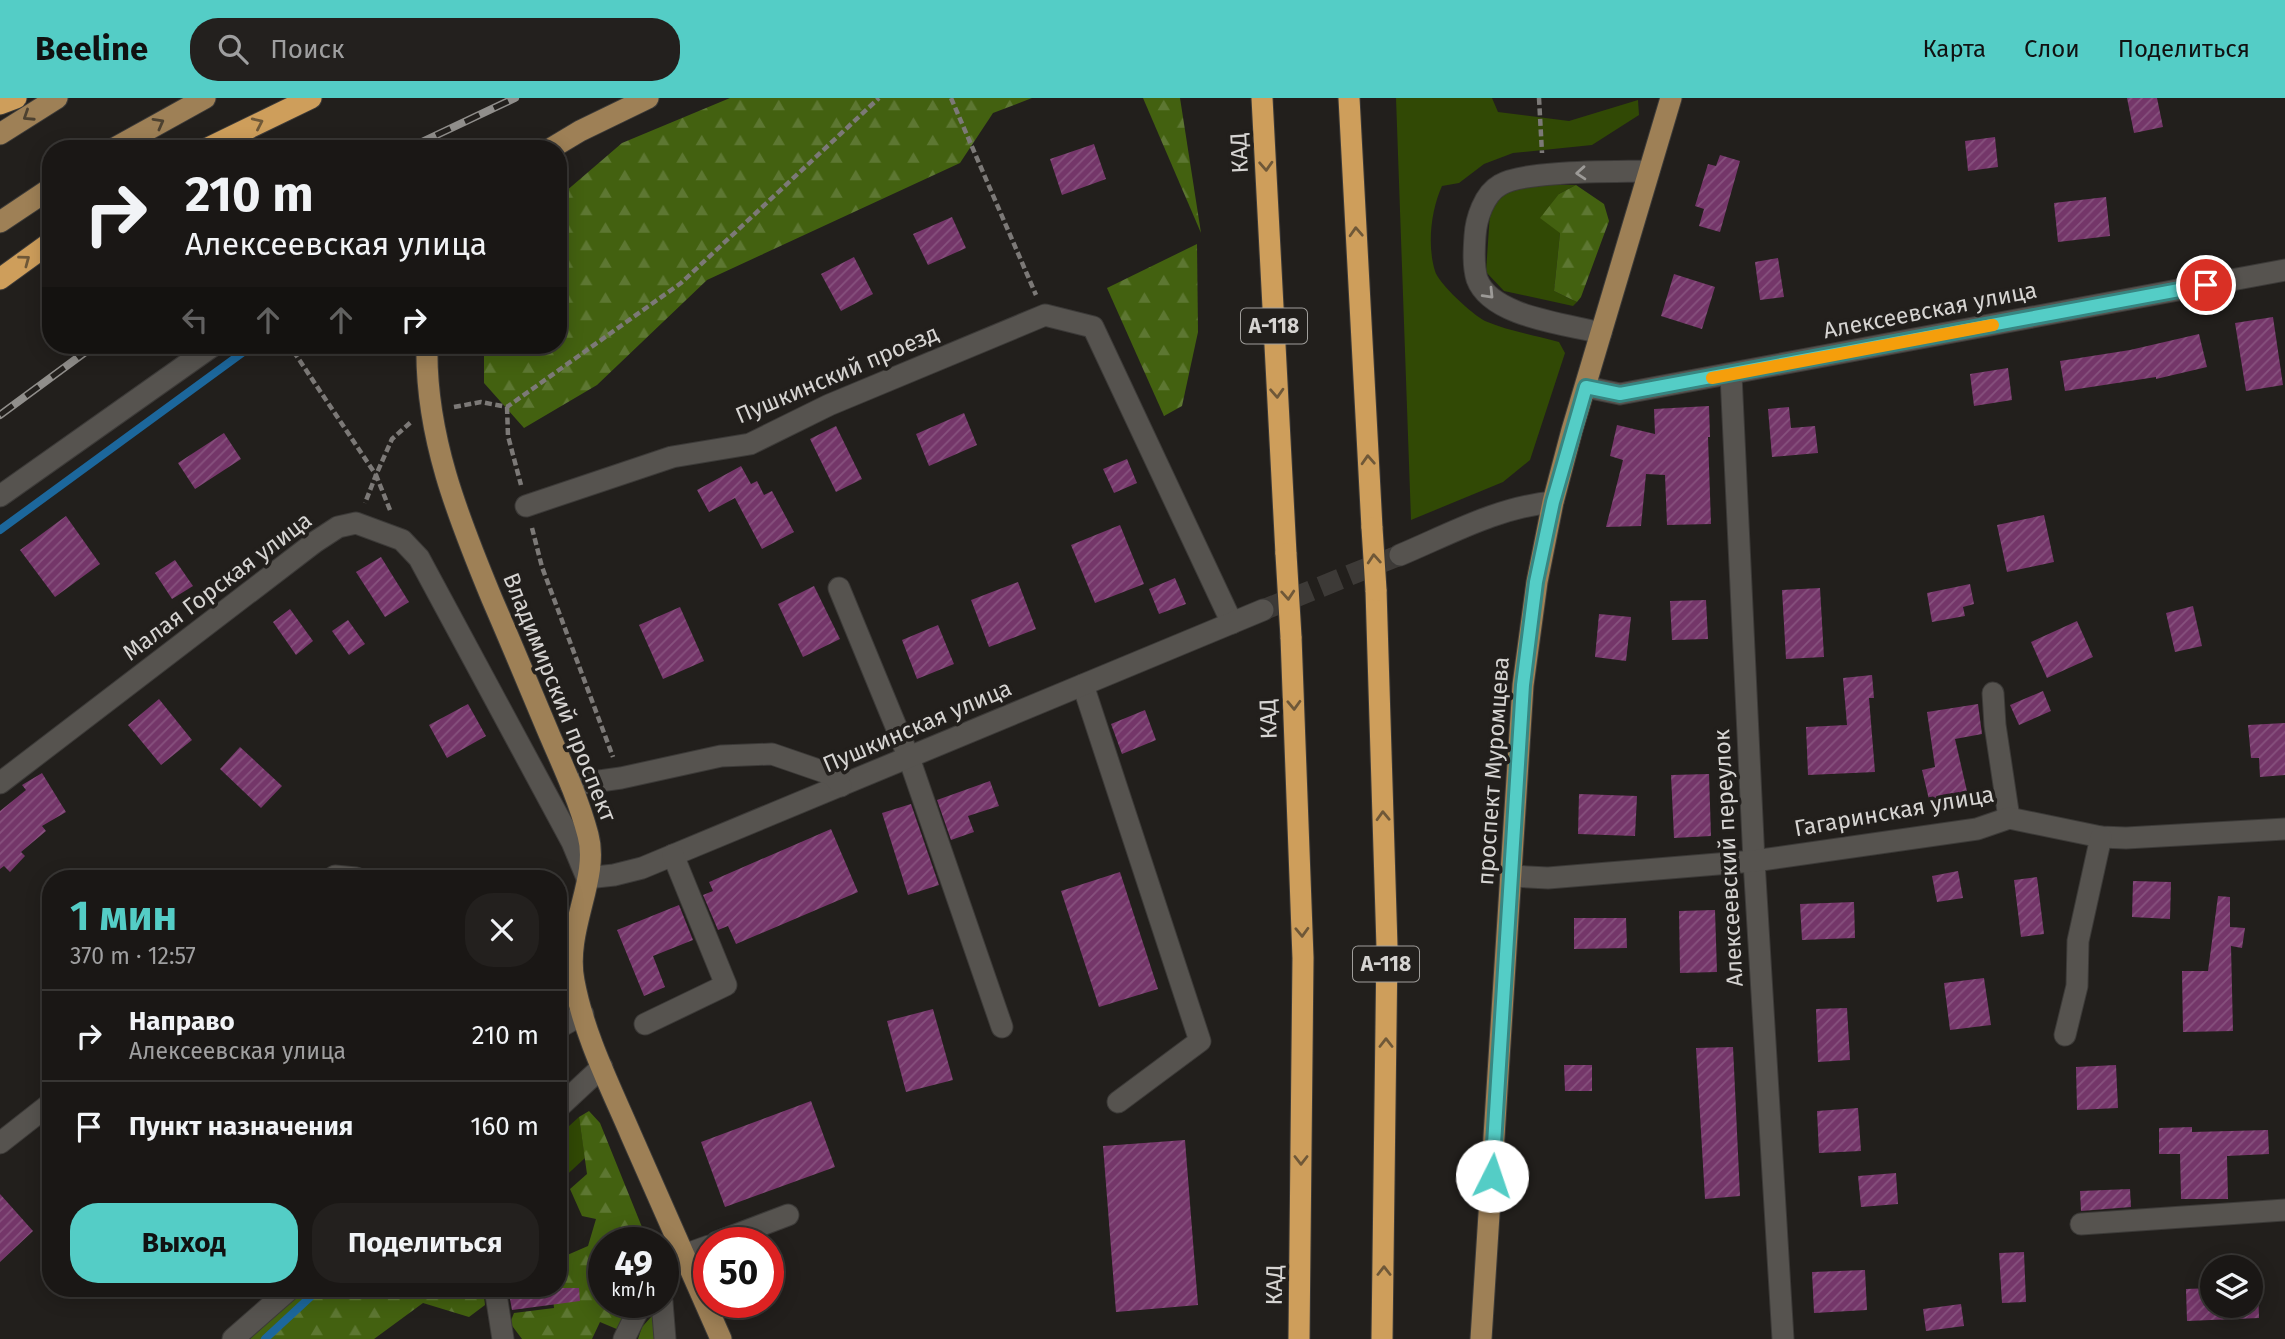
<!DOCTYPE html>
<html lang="ru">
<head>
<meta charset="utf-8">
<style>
  :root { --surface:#1a1715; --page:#23201e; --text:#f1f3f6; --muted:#9f9fa0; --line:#383634; --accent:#54cdc6 }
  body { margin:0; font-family:"Fira Sans",sans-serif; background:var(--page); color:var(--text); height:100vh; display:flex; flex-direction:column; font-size:26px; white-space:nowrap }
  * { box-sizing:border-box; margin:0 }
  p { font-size:23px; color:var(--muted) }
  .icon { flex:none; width:38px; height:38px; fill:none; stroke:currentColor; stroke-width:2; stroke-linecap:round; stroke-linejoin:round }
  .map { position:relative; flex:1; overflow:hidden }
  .sheet { position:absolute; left:42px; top:772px; width:525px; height:427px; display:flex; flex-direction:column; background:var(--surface); border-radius:28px; box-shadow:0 4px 18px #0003,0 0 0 2px var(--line) }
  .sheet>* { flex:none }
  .top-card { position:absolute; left:42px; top:42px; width:525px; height:214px; border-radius:28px; box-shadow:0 4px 18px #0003,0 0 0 2px var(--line); background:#1a1715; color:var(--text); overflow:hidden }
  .controls { position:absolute; left:2200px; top:1157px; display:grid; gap:14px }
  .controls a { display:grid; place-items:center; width:63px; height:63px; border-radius:50%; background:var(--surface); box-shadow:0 4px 18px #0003,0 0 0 2px var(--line); font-size:35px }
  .speed { position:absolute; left:588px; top:1129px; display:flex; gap:14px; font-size:35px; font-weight:700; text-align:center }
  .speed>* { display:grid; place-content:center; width:91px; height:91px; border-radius:50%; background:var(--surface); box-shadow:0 4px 18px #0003,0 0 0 2px var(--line); line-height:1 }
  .speed small { font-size:18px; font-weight:400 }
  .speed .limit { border:10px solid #d22; background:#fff; color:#111 }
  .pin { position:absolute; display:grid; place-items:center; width:60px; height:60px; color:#fff; margin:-30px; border:4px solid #fff; border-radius:50%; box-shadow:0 2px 7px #0007 }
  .me { position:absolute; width:77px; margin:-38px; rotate:4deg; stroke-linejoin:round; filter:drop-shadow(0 0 5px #0008) }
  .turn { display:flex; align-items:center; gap:24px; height:147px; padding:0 28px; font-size:32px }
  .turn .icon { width:91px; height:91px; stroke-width:2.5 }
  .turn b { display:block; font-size:49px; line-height:60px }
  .lanes { display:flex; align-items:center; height:66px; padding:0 28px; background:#0003; justify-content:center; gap:35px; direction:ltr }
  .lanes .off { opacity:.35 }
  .round { display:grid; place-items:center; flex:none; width:74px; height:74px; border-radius:28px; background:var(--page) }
  .summary { display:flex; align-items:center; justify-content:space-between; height:119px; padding:0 28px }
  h1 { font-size:42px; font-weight:700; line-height:52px; color:var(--accent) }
  .cta { display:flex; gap:14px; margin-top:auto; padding:14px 28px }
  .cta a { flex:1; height:80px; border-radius:28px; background:var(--accent); color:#111; font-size:28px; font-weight:700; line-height:80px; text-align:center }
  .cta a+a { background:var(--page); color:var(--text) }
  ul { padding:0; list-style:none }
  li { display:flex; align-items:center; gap:21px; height:91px; padding:0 28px; border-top:2px solid var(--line) }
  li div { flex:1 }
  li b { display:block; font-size:26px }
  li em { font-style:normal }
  header { display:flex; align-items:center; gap:42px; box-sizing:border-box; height:98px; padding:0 35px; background:var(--accent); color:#111 }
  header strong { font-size:33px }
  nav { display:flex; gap:38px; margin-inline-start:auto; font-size:24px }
  .search { width:490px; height:63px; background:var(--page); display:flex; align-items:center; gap:18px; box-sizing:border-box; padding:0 24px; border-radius:28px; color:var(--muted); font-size:26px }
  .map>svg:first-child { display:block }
  .green { fill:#314905 }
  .forest { fill:url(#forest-firs) }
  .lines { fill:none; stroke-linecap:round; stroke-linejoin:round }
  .stream { stroke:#1c679c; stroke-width:8 }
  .building { fill:url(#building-hatch) }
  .minor-tunnel { stroke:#3d3a37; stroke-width:21; stroke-dasharray:21 10; stroke-linecap:butt }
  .minor-casing { stroke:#3c3a38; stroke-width:23 }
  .major-casing { stroke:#3c3a38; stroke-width:23 }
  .highway-casing { stroke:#3c3a38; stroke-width:23 }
  .path { stroke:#7c7977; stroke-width:4.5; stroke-dasharray:7 3.5; stroke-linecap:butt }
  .minor { stroke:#56534f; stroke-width:21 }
  .major { stroke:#9e8056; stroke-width:21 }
  .highway { stroke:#ce9e5b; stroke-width:21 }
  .rail-casing { stroke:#908e8b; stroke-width:8 }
  .rail { stroke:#221f1c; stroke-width:5; stroke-dasharray:16; stroke-linecap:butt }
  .highway-bridge-casing { stroke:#3c3a38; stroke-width:23; stroke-linecap:butt }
  .highway-bridge { stroke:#ce9e5b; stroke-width:21 }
  .oneway { stroke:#4d4130 }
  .oneway2 { stroke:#6f5838 }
  .oneway3 { stroke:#9c9a97 }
  .route-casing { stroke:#378581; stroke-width:18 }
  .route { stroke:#54cdc6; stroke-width:12 }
  .slow { stroke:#f59e0b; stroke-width:12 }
  .labels { text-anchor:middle; stroke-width:7; stroke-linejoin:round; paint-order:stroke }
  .shield { fill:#221f1c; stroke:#a09e9b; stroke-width:2 }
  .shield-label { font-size:21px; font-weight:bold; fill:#d6d4d2 }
  .street-label { font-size:23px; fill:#d6d4d2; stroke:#221f1c }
</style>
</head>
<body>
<header>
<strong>Beeline</strong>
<div class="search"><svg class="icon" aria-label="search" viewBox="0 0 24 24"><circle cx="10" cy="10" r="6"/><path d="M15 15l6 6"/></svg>Поиск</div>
<nav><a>Карта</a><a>Слои</a><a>Поделиться</a></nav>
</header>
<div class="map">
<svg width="2285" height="1241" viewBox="0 0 2285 1241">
  <defs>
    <pattern id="forest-firs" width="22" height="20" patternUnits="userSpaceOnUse" patternTransform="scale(1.75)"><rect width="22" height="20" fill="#436110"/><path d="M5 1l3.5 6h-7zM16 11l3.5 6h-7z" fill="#5d7732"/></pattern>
    <pattern id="building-hatch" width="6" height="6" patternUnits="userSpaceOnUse" patternTransform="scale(1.75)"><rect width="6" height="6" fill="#743669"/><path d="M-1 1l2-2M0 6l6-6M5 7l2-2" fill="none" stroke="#87527e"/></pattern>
  </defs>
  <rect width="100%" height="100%" fill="#221f1c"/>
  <g class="green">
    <path d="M1396,0h96l6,14 71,9 69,-21 1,15 -47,30 -79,8 -29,11 -25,19 -17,3c-11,24 -15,59 -7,85 3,12 38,44 50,50 23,10 50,14 74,21l6,11 -35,107 -27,22 -92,38z"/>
    <polygon points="1526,87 1576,87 1559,96 1560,135 1554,193 1577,204 1573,208 1504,193 1486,174 1490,115 1500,98"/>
    <polygon points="579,1019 585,1060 558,1085 558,1038"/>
  </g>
  <g class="forest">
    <polygon points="730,0 1032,0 993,15 960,65 707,182 597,287 524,330 484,285 484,247 558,247 558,100 622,45"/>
    <polygon points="1143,0 1180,0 1201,135"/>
    <polygon points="1576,87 1604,106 1609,123 1581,199 1577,204 1554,193 1560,135 1540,120 1559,96"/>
    <polygon points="1197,146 1198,234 1182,308 1164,318 1107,190"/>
    <polygon points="589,1013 600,1025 648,1144 604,1144 604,1204 632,1204 619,1232 600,1224 592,1241 522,1241 510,1225 514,1215 554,1210 552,1190 558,1190 558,1161 588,1148 596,1121 582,1118 570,1091 587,1076 579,1019"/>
    <polygon points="306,1190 483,1190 485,1207 469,1219 423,1205 374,1241 250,1241"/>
    <polygon points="652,1218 656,1241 638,1241 642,1229"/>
  </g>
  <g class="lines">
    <g class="stream">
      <polyline points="0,432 253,247"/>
      <polyline points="265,1241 320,1190"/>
    </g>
  </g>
  <g class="building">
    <polygon points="2127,0 2157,0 2163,29 2134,35"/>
    <polygon points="1995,39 1998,69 1968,73 1965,43"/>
    <polygon points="1094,46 1106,81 1062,97 1050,61"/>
    <polygon points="1720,57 1740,63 1720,134 1699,128 1704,111 1695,108 1708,66 1716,68"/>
    <polygon points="2106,99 2110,138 2058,144 2054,105"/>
    <polygon points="952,119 966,150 928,167 913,136"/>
    <polygon points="854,159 873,196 841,213 821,176"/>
    <polygon points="1778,160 1784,199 1760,202 1755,164"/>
    <polygon points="1674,176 1715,189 1702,231 1661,218"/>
    <polygon points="2273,219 2283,287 2246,293 2235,225"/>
    <polygon points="2199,236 2207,269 2156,281 2156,279 2065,293 2060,263 2130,252"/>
    <polygon points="2008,270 2012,302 1974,308 1970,276"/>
    <polygon points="1709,308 1710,339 1708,339 1711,426 1667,427 1665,377 1646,376 1641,428 1606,429 1623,362 1610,358 1617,327 1655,336 1654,311"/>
    <polygon points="1789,309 1791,330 1815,328 1818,355 1772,359 1768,311"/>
    <polygon points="964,315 977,347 929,368 916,336"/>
    <polygon points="836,328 862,381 836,394 810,341"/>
    <polygon points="224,335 241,361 195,391 178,365"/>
    <polygon points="1127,361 1137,385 1114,395 1103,371"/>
    <polygon points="741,368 751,386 757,383 764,397 772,393 794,434 762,451 735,400 709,414 697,392"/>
    <polygon points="2044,417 2054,464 2007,474 1997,427"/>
    <polygon points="66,418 100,466 55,499 20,452"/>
    <polygon points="1120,427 1144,486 1095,505 1071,447"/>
    <polygon points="381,459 409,504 385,519 356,474"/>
    <polygon points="175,462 193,488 172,501 155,475"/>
    <polygon points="1175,480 1186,506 1159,516 1149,491"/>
    <polygon points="1018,484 1036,531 989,549 971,502"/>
    <polygon points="1970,486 1974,506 1963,509 1965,518 1932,524 1927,495"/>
    <polygon points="814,488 840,541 803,559 778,506"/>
    <polygon points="1820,490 1824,559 1786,561 1782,492"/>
    <polygon points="1706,502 1708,541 1672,542 1670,503"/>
    <polygon points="2193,508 2202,548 2175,554 2166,515"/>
    <polygon points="680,509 704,563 663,581 639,527"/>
    <polygon points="290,511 313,543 296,557 273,524"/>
    <polygon points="1599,516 1631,519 1626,563 1595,559"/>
    <polygon points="348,522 365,546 349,557 332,533"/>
    <polygon points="2077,523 2093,559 2047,580 2031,544"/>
    <polygon points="938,527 954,566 917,581 902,542"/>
    <polygon points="1872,577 1874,600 1869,600 1875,674 1808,677 1806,629 1847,627 1843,580"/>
    <polygon points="2043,593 2051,613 2019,627 2010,607"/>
    <polygon points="159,601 192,642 161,667 128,627"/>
    <polygon points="468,606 486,638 447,660 429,627"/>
    <polygon points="1978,606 1982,636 1955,641 1969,702 1931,710 1922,672 1935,669 1927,614"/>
    <polygon points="1145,612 1156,642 1122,656 1111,626"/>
    <polygon points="2285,625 2285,677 2260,679 2259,660 2251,660 2248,627"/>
    <polygon points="240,649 282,688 261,710 220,671"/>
    <polygon points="42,675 66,714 42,728 46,733 21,754 25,758 10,774 4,768 0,771 0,713 26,692 22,687"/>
    <polygon points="1709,676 1711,738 1674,740 1671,677"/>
    <polygon points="990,683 999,708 968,718 974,734 951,742 937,702"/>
    <polygon points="1579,696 1637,698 1635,738 1578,736"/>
    <polygon points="911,706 939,787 908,797 882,715"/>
    <polygon points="831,731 858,794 736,846 728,828 718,832 703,797 713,793 709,784"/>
    <polygon points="1958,773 1963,800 1937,804 1932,778"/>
    <polygon points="1120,774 1158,891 1099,909 1061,793"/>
    <polygon points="2037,779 2044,836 2021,839 2014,782"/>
    <polygon points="2133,783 2171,784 2170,821 2132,819"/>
    <polygon points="2218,798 2230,799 2230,829 2245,830 2242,850 2231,848 2233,933 2183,934 2182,873 2208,873"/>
    <polygon points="1854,804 1855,840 1802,842 1800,806"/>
    <polygon points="679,807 693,842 653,858 665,889 644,898 617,832"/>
    <polygon points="1715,812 1717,874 1680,875 1679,813"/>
    <polygon points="1574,820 1626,820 1627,850 1574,851"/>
    <polygon points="1984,880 1991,927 1950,932 1944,885"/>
    <polygon points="1847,910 1850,962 1818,964 1816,911"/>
    <polygon points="933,911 953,982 906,994 887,923"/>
    <polygon points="1733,949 1740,1098 1705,1101 1696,950"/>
    <polygon points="1564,967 1592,967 1592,993 1565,993"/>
    <polygon points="2116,967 2118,1010 2077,1012 2076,969"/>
    <polygon points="811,1003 835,1069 725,1109 701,1044"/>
    <polygon points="1858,1010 1861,1053 1819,1055 1817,1013"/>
    <polygon points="2192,1029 2192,1034 2268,1032 2269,1056 2227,1058 2228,1101 2181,1101 2180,1056 2159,1056 2159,1030"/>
    <polygon points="1185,1042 1198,1207 1116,1214 1103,1048"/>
    <polygon points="1896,1075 1898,1106 1861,1109 1858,1078"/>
    <polygon points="2130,1091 2131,1109 2081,1113 2080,1093"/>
    <polygon points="0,1096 33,1133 0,1164"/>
    <polygon points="2024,1154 2026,1204 2002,1205 1999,1155"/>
    <polygon points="1865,1172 1867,1212 1814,1215 1812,1174"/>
    <polygon points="2250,1188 2258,1188 2259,1220 2187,1223 2186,1191 2212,1190 2212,1208 2250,1208"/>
    <polygon points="508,1190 579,1190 580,1203 512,1212"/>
    <polygon points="1961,1206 1964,1228 1926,1233 1923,1211"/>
  </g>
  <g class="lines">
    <polyline class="minor-tunnel" points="1263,512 1400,457"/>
    <g class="minor-casing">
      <g id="minor">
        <path d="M1601,235c-34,-9 -110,-16 -124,-54 -4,-13 -3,-29 -2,-43 1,-17 9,-42 25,-51 24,-15 117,-13 149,-14"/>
        <polyline points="1731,277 1754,763 1783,1241"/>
        <polyline points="1586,289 1620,296 2285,172"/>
        <polyline points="0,398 214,247"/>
        <polyline points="526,408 672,359 750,346 829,307 1045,217 1093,229 1232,525"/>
        <path d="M1400,457c50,-21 98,-48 153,-53"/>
        <polyline points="839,490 909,660 1002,929"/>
        <polyline points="1083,587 1200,943 1118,1004"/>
        <polyline points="1993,595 1995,627 2009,720"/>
        <polyline points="0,685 315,444 338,429 356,425 402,442 419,460 572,744 587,780 614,777 642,770 1263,512"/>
        <polyline points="571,687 621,680 721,658 772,656 833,677 841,688"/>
        <polyline points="1512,778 1548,780 1754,763 1977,731 2009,720 2101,739 2126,740 2285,731"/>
        <polyline points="332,780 335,778 356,780"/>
        <polyline points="558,832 573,837"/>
        <polyline points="645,926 726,887 673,757"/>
        <polyline points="558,930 583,916"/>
        <polyline points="2065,937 2077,888 2078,843 2101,739"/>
        <polyline points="558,1010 602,969"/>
        <polyline points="0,1045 51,1005"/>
        <polyline points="2081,1126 2285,1112"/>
        <polyline points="717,1144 788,1117"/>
        <polyline points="663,1173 684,1157 709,1148"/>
        <polyline points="495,1190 503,1241"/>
        <polyline points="662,1204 665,1241"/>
        <polyline points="233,1241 291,1190"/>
        <polyline points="624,1241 642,1204"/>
      </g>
    </g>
    <g class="major-casing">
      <g id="major">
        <polyline points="0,36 57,0"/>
        <polyline points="113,51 205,0"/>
        <polyline points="550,51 580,33 648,0"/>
        <polyline points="0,124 51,90"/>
        <path d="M427,247c-2,90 31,172 65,254 20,46 39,92 58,137 14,32 29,65 38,99 12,44 -24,94 -14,146 10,54 36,105 57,154 30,68 60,136 90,204"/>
        <polyline points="1481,1241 1523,587 1537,484 1553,404 1572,332 1671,0"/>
      </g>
    </g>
    <g class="highway-casing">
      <g id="highway">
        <polyline points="1262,0 1286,456"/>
        <polyline points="1349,0 1372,430"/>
        <polyline points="0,6 16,0"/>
        <polyline points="206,51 311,0"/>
        <polyline points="0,181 51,144"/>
        <polyline points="1376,492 1387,849 1382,1241"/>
        <polyline points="1291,539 1303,860 1299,1241"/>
      </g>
    </g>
    <g class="path">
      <polyline points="951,0 1036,197"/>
      <polyline points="1539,0 1542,55"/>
      <polyline points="285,247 296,257 376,377 365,405"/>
      <polyline points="454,309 481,304 507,309 681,185 879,0"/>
      <polyline points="507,309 508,338 521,387"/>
      <polyline points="390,412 376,377 392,341 411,324"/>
      <polyline points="532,430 542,469 613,659"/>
    </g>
    <use href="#minor" class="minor"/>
    <use href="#major" class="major"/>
    <use href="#highway" class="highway"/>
    <g class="rail-casing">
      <g id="rail">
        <polyline points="407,51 515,0"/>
        <polyline points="0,317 95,247"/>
      </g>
    </g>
    <use href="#rail" class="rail"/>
    <g class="highway-bridge-casing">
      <g id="highway-bridge">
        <polyline points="1372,430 1376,492"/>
        <polyline points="1286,456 1291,539"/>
      </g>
    </g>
    <use href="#highway-bridge" class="highway-bridge"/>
  </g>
  <defs><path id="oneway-chevron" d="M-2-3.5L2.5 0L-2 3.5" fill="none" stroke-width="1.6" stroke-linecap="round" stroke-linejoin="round" transform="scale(1.75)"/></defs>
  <g class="oneway">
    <use href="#oneway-chevron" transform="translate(28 18) rotate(147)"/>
    <use href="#oneway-chevron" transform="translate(159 25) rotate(-29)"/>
  </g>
  <g class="oneway2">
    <use href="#oneway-chevron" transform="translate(258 25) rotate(-25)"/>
    <use href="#oneway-chevron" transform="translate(1266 68) rotate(87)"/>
    <use href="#oneway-chevron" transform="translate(1356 134) rotate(-93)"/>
    <use href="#oneway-chevron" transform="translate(25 162) rotate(-37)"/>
    <use href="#oneway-chevron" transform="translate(1277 295) rotate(87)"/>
    <use href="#oneway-chevron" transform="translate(1368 362) rotate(-93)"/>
    <use href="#oneway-chevron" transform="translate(1374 461) rotate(-94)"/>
    <use href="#oneway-chevron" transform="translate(1288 497) rotate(86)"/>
    <use href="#oneway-chevron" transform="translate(1294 607) rotate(88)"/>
    <use href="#oneway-chevron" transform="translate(1383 718) rotate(-92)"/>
    <use href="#oneway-chevron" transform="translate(1302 834) rotate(88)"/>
    <use href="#oneway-chevron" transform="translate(1386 945) rotate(-90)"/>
    <use href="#oneway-chevron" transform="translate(1301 1062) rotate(90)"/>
    <use href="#oneway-chevron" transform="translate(1384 1173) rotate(-90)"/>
  </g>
  <g class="oneway3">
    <use href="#oneway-chevron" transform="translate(1581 75) rotate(176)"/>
    <use href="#oneway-chevron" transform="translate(1489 196) rotate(46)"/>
  </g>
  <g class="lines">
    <g class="route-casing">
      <polyline id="route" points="1492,1078 1523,587 1536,484 1553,404 1586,289 1620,296 2206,187"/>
    </g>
    <use href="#route" class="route"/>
    <polyline class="slow" points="1712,280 1993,227"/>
  </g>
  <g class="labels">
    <g class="shield">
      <rect x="1241" y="210.5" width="66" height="35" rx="5"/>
      <rect x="1353" y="848.5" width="66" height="35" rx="5"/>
    </g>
    <g class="shield-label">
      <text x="1274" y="235">А-118</text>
      <text x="1386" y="873">А-118</text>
    </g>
    <g class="street-label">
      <text transform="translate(1239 55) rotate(-93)" y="8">КАД</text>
      <text transform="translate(1930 212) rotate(-11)" y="8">Алексеевская улица</text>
      <text transform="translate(837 276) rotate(-23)" y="8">Пушкинский проезд</text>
      <text transform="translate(217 488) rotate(-37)" y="8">Малая Горская улица</text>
      <text transform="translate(560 599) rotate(68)" y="8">Владимирский проспект</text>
      <text transform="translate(1268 621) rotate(-92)" y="8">КАД</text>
      <text transform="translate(917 628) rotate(-23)" y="8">Пушкинская улица</text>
      <text transform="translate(1493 673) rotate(-86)" y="8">проспект Муромцева</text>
      <text transform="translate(1894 713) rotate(-10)" y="8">Гагаринская улица</text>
      <text transform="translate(1728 760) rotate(-93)" y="8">Алексеевский переулок</text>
      <text transform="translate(1274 1187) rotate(-89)" y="8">КАД</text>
    </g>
  </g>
</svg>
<div class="controls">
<a><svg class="icon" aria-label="layers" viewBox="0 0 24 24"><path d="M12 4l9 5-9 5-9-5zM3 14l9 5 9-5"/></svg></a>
</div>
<div class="speed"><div>49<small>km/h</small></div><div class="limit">50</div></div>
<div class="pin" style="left:2206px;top:187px;background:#d93025"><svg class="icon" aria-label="arrive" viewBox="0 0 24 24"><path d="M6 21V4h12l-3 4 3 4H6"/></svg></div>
<svg class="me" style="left:1492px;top:1078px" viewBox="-20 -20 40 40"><circle r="19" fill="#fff"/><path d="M0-13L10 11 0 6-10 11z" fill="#54cdc6"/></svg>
<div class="top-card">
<div class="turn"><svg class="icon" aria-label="right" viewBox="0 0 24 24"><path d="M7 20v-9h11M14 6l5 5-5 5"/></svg><div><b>210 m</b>Алексеевская улица</div></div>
<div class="lanes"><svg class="icon off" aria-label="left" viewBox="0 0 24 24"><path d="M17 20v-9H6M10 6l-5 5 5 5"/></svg><svg class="icon off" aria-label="ahead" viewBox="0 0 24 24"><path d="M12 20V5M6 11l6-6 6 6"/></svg><svg class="icon off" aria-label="ahead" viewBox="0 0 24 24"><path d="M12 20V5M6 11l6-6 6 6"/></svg><svg class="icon" aria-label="right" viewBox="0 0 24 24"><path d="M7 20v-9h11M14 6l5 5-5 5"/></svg></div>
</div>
<section class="sheet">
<div class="summary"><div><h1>1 мин</h1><p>370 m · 12:57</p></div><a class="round"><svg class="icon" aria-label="close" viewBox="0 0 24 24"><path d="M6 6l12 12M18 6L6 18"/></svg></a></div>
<ul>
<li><svg class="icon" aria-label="right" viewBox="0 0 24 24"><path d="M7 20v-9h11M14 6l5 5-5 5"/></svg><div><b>Направо</b><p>Алексеевская улица</p></div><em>210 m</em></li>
<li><svg class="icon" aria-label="arrive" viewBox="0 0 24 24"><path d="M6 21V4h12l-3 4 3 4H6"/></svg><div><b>Пункт назначения</b></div><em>160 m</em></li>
</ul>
<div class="cta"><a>Выход</a><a>Поделиться</a></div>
</section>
</div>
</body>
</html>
